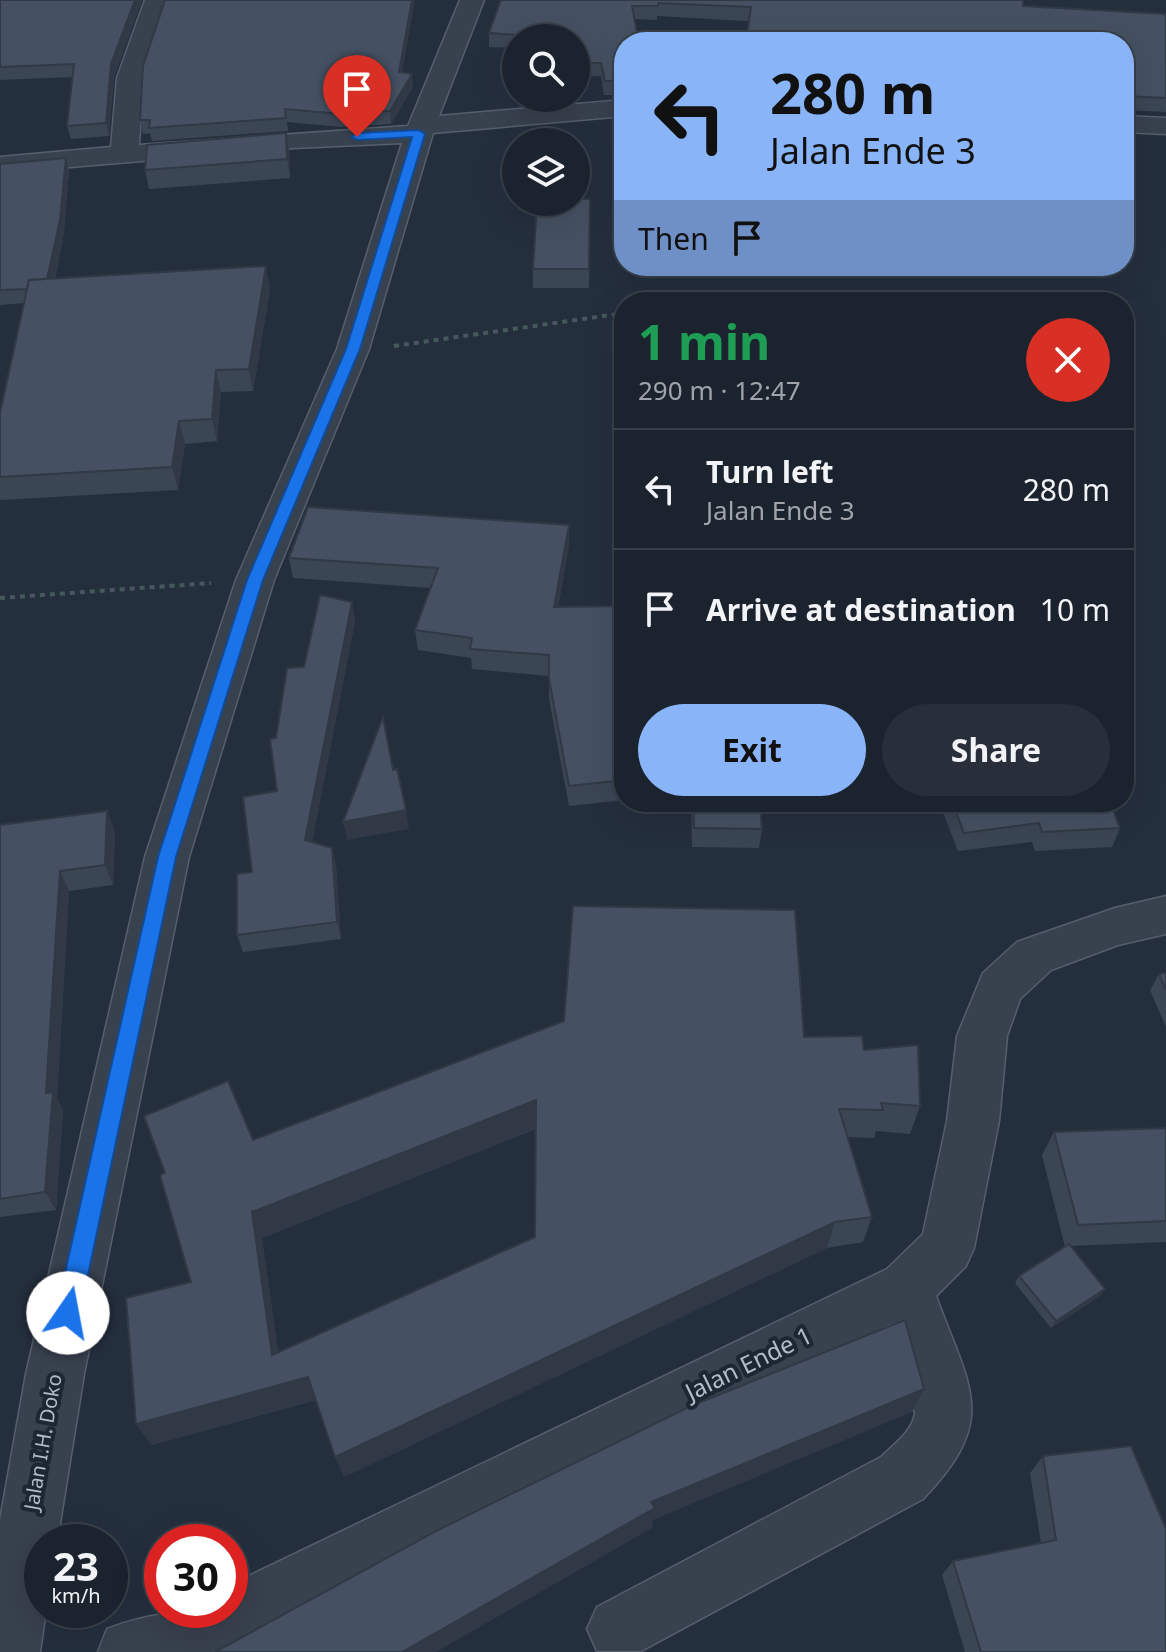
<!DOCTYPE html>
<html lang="en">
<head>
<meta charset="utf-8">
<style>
  :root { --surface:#1b232e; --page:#282f3a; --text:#f1f3f6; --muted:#a0a4aa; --line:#39404a; --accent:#8ab4f8 }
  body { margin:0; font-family:"Noto Sans",sans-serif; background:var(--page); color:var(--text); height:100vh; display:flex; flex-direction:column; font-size:30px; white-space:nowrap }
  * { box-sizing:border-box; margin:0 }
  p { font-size:26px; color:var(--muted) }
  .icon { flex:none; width:44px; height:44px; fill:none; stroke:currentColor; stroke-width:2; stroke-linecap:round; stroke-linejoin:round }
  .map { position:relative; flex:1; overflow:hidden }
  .drawer { position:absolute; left:614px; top:292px; width:520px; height:520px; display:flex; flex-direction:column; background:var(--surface); border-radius:32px; box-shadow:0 8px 32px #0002,0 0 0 2px var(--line) }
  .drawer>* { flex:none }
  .top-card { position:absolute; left:614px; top:32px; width:520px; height:244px; border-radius:32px; box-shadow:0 8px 32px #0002,0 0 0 2px var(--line); background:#8ab4f8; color:#111; overflow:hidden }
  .buttons { position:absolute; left:502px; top:24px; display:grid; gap:16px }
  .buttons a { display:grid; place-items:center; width:88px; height:88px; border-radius:50%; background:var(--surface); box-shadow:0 8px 32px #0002,0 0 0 2px var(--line); font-size:40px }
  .speed { position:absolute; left:24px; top:1524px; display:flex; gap:16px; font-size:40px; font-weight:700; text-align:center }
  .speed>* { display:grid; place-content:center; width:104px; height:104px; border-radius:50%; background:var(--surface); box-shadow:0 8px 32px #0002,0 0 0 2px var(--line); line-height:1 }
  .speed small { font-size:20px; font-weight:400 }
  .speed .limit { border:12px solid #d22; background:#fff; color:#111 }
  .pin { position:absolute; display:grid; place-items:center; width:68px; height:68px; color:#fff; margin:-82px -34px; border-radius:50% 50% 50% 0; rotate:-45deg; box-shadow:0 0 8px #0007 }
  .pin .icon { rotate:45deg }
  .me { position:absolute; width:88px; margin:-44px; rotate:12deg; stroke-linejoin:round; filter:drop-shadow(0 0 6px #0008) }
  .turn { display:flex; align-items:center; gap:28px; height:168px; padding:0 24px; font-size:36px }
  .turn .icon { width:104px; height:104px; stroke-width:2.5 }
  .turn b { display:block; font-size:56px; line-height:68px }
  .then { display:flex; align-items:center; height:76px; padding:0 24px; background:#0003; gap:16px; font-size:30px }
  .round { display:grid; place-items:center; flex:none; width:84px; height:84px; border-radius:42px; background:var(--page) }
  .summary { display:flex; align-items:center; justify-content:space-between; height:136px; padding:0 24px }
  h1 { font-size:48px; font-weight:700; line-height:60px; color:#1e9e55 }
  .primary-button { display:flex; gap:16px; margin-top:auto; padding:16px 24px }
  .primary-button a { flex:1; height:92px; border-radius:48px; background:var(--accent); color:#111; font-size:32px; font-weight:700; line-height:92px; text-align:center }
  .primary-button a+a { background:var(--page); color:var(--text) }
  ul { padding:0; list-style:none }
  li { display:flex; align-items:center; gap:24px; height:120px; padding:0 24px; border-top:2px solid var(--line) }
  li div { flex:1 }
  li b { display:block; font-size:30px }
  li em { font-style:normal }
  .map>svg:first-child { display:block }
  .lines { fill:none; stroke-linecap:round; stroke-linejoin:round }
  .minor-casing { stroke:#565f6c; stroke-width:3 }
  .path { stroke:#44595c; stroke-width:4; stroke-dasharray:5 5; stroke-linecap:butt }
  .minor { fill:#38414e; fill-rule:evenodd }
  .wall { fill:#3b4654; fill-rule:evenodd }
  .shaded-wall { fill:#303945 }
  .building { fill:#455162; stroke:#303945; stroke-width:2; fill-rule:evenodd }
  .route { fill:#1a73e8; stroke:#114b97; stroke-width:2 }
  .labels { text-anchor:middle; stroke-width:8; stroke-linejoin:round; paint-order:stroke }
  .street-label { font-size:20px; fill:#b4bcc9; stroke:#1d2633 }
  .near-street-label { font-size:24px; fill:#b4bcc9; stroke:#1d2633 }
</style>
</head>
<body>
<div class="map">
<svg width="1166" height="1652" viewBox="0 0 1166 1652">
  <rect width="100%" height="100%" fill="#242f3e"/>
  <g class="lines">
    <g class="minor-casing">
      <g id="minor">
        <polygon points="145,0 169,0 143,78 139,145 408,126 460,0 484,0 439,116 624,100 624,116 433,133 369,349 274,580 189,857 84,1374 57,1542 42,1542 42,1610 46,1610 40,1652 0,1652 0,1520 26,1374 145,857 236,580 337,349 402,143 294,148 0,173 0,157 111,147 117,78"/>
        <polygon points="1124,116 1166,118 1166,134 1124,132"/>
        <path d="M1166,896v38l-48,11 -67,25 -31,29 -13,37 -8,85 -25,127 -8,18 -30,30c34,93 64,123 -13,203l-282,152h-44l-10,-22 10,-22 284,-150c12,-12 32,-26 34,-44l-24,-89 -663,328h-130l9,-23c41,-16 79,-19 123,-19v-25l657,-316 36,-35 24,-113 10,-85 26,-63 34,-31 98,-34z"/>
      </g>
    </g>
    <g class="path">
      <polyline points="394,346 618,314"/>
      <polyline points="0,598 211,583"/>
    </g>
    <use href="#minor" class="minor"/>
  </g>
  <g class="wall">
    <polygon points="0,0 142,0 114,77 109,136 71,139 67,126 73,77 0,80"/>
    <polygon points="501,0 1023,6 1166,14 1166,112 1124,110 1124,42 657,16 657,20 634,19 624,42 624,95 604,95 601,76 576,77 576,38 516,38 516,48 489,47 489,33"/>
    <polygon points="402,73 413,87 391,124 342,127 287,122 288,131 152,141 150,133 143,134 140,120"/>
    <polygon points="286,133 289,151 290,178 149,189 145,170"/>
    <polygon points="66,158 69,171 64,233 55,279 270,289 253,391 221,392 217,441 185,444 178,490 0,500 0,413 24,303 0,305 0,164"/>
    <polygon points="590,199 589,288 533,288 533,269"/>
    <polygon points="569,525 569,546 558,607 624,606 624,800 569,806 549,699 549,676 472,669 471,658 418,650 415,630 431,588 293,578 289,558"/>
    <polygon points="352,602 355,621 312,842 332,848 336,866 341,939 243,952 237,935 252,872 277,791 276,738 304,667"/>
    <polygon points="691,802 760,802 762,829 759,848 692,847"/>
    <polygon points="939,802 1110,802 1120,828 1112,847 1035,851 1032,842 958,851"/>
    <polygon points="0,825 115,831 113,885 69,891 57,1099 63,1110 56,1210 0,1217"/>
    <polygon points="1166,973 1166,1027 1150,990 1159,974"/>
    <path d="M804,1037l60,13 56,56 -10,28 -34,-3 -2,7 -26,-1 24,80 -9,25 -36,6 -483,229 -28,-77 -164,45 -16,-21 55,-142 62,-142zM536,1129l-1,108 -257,115 -16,-114z"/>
    <polygon points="1166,1128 1166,1242 1071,1246 1100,1296 1051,1328 1015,1283 1019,1276 1065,1247 1042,1155 1054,1132"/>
    <polygon points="1043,1456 1166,1652 965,1652 942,1575 953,1561 1041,1543 1030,1473"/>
  </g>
  <g class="shaded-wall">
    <polygon points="135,0 142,0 114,77 109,136 106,123 111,64"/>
    <polygon points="412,0 415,0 400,85 399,72"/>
    <polygon points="412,74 413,87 391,124 390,111"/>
    <polygon points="286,133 289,151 290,178 287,159"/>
    <polygon points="66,158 69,171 64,233 50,301 46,287"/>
    <polygon points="266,266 270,289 253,391 249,369"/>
    <polygon points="216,370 221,392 217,441 212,419"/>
    <polygon points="179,421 185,444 178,490 172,467"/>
    <polygon points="569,525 569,546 554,628 554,607"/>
    <polygon points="352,602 355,621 309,858 305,840"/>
    <polygon points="406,810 409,829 347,840 343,822"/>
    <polygon points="107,811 115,831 113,885 105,865"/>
    <polygon points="332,848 336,866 341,939 337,922"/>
    <polygon points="60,871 69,891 57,1099 63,1110 56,1210 45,1192 46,1093"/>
    <polygon points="536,1100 538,1128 262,1238 282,1378 272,1355 252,1212"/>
    <polygon points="835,1222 827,1248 344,1477 335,1457"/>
    <polygon points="1105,1289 1100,1296 1051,1328 1056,1321"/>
    <polygon points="308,1377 318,1399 152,1445 136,1424"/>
    <polygon points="924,1389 912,1412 653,1520 652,1528 436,1652 402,1652 651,1502"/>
  </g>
  <g class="building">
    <polygon points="0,0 135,0 111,64 106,123 67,126 74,64 0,67"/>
    <polygon points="165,0 412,0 399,72 412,74 390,111 340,114 285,109 286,118 149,128 150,120 140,120 143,66"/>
    <polygon points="501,0 1023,0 1023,6 1166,14 1166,98 1124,96 1124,42 746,42 751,7 658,3 658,6 632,6 639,42 624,42 624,81 605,81 601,63 576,63 576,38 549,38 549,37 489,33"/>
    <polygon points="286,133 287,159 145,170 147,145"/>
    <polygon points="66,158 60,220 47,279 29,280 27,289 0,290 0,164"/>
    <polygon points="576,199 590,199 589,269 533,269 537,202 576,202"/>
    <polygon points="266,266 249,369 216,370 212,419 179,421 172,467 0,477 0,413 29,280"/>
    <polygon points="308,507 569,525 554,607 624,606 624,780 569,786 549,679 549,655 470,649 472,638 415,630 438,568 289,558"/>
    <polygon points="320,595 352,602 305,840 332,848 337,922 237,935 237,874 252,872 243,797 277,791 270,739 276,738 287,668 304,667"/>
    <polygon points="383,717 393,770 397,769 406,810 343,822"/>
    <polygon points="693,802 760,802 762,829 694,828"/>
    <polygon points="952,802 1110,802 1120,828 1042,832 1039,823 964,833"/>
    <polygon points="107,811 105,865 60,871 46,1093 53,1092 45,1192 0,1199 0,825"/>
    <path d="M573,906l222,4 9,127 58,-1 2,14 54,-5 2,61 -39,-3 2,7 -44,-1 33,108 -37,5 -500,235 -27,-80 -172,47 -10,-126 65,-16 -31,-107 5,-2 -21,-57 84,-35 25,59 311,-119zM536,1100l-1,137 -263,118 -20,-143z"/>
    <polygon points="1166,973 1166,990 1159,974"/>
    <polygon points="1166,1128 1166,1221 1078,1225 1054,1132"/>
    <polygon points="1069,1244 1105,1289 1056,1321 1019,1276"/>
    <polygon points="905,1320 924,1389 651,1502 655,1508 402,1652 215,1652 436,1531 691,1406"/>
    <polygon points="1131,1446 1166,1529 1166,1652 981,1652 953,1561 1056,1540 1043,1456"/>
  </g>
  <polygon class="route" points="419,130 425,134 360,349 263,580 176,857 80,1313 76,1321 68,1325 60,1321 56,1313 158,857 247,580 346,349 412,137 357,140 351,137 357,133"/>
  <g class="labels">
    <g class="street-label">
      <text transform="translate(43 1442) rotate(-80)" y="7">Jalan I.H. Doko</text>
    </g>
    <g class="near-street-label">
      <text transform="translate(749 1364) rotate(-26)" y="8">Jalan Ende 1</text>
    </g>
  </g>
</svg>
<div class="buttons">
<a><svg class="icon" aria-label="search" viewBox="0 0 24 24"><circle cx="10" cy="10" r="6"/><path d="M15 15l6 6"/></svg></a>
<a><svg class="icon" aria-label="layers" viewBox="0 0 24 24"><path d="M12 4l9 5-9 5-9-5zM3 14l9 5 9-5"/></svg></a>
</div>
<div class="speed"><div>23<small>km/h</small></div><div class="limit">30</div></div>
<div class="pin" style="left:357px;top:137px;background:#d93025"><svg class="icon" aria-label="arrive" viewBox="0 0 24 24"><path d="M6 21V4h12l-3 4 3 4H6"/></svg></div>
<svg class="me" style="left:68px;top:1313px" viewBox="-20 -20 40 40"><circle r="19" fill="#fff"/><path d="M0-13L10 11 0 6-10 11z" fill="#1a73e8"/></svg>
<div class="top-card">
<div class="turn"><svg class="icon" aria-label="left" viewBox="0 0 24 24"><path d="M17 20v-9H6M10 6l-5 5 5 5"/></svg><div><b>280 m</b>Jalan Ende 3</div></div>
<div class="then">Then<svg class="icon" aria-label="arrive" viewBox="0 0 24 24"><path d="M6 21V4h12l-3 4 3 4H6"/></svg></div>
</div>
<section class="drawer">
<div class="summary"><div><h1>1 min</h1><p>290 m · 12:47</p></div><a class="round" style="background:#d93025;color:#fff"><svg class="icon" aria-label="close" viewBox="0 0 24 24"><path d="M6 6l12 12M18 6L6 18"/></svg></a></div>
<ul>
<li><svg class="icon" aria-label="left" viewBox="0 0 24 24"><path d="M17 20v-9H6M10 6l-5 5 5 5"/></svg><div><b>Turn left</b><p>Jalan Ende 3</p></div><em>280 m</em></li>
<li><svg class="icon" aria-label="arrive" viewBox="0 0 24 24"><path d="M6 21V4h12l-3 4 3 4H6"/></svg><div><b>Arrive at destination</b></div><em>10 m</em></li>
</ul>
<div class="primary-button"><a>Exit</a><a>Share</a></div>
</section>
</div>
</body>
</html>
